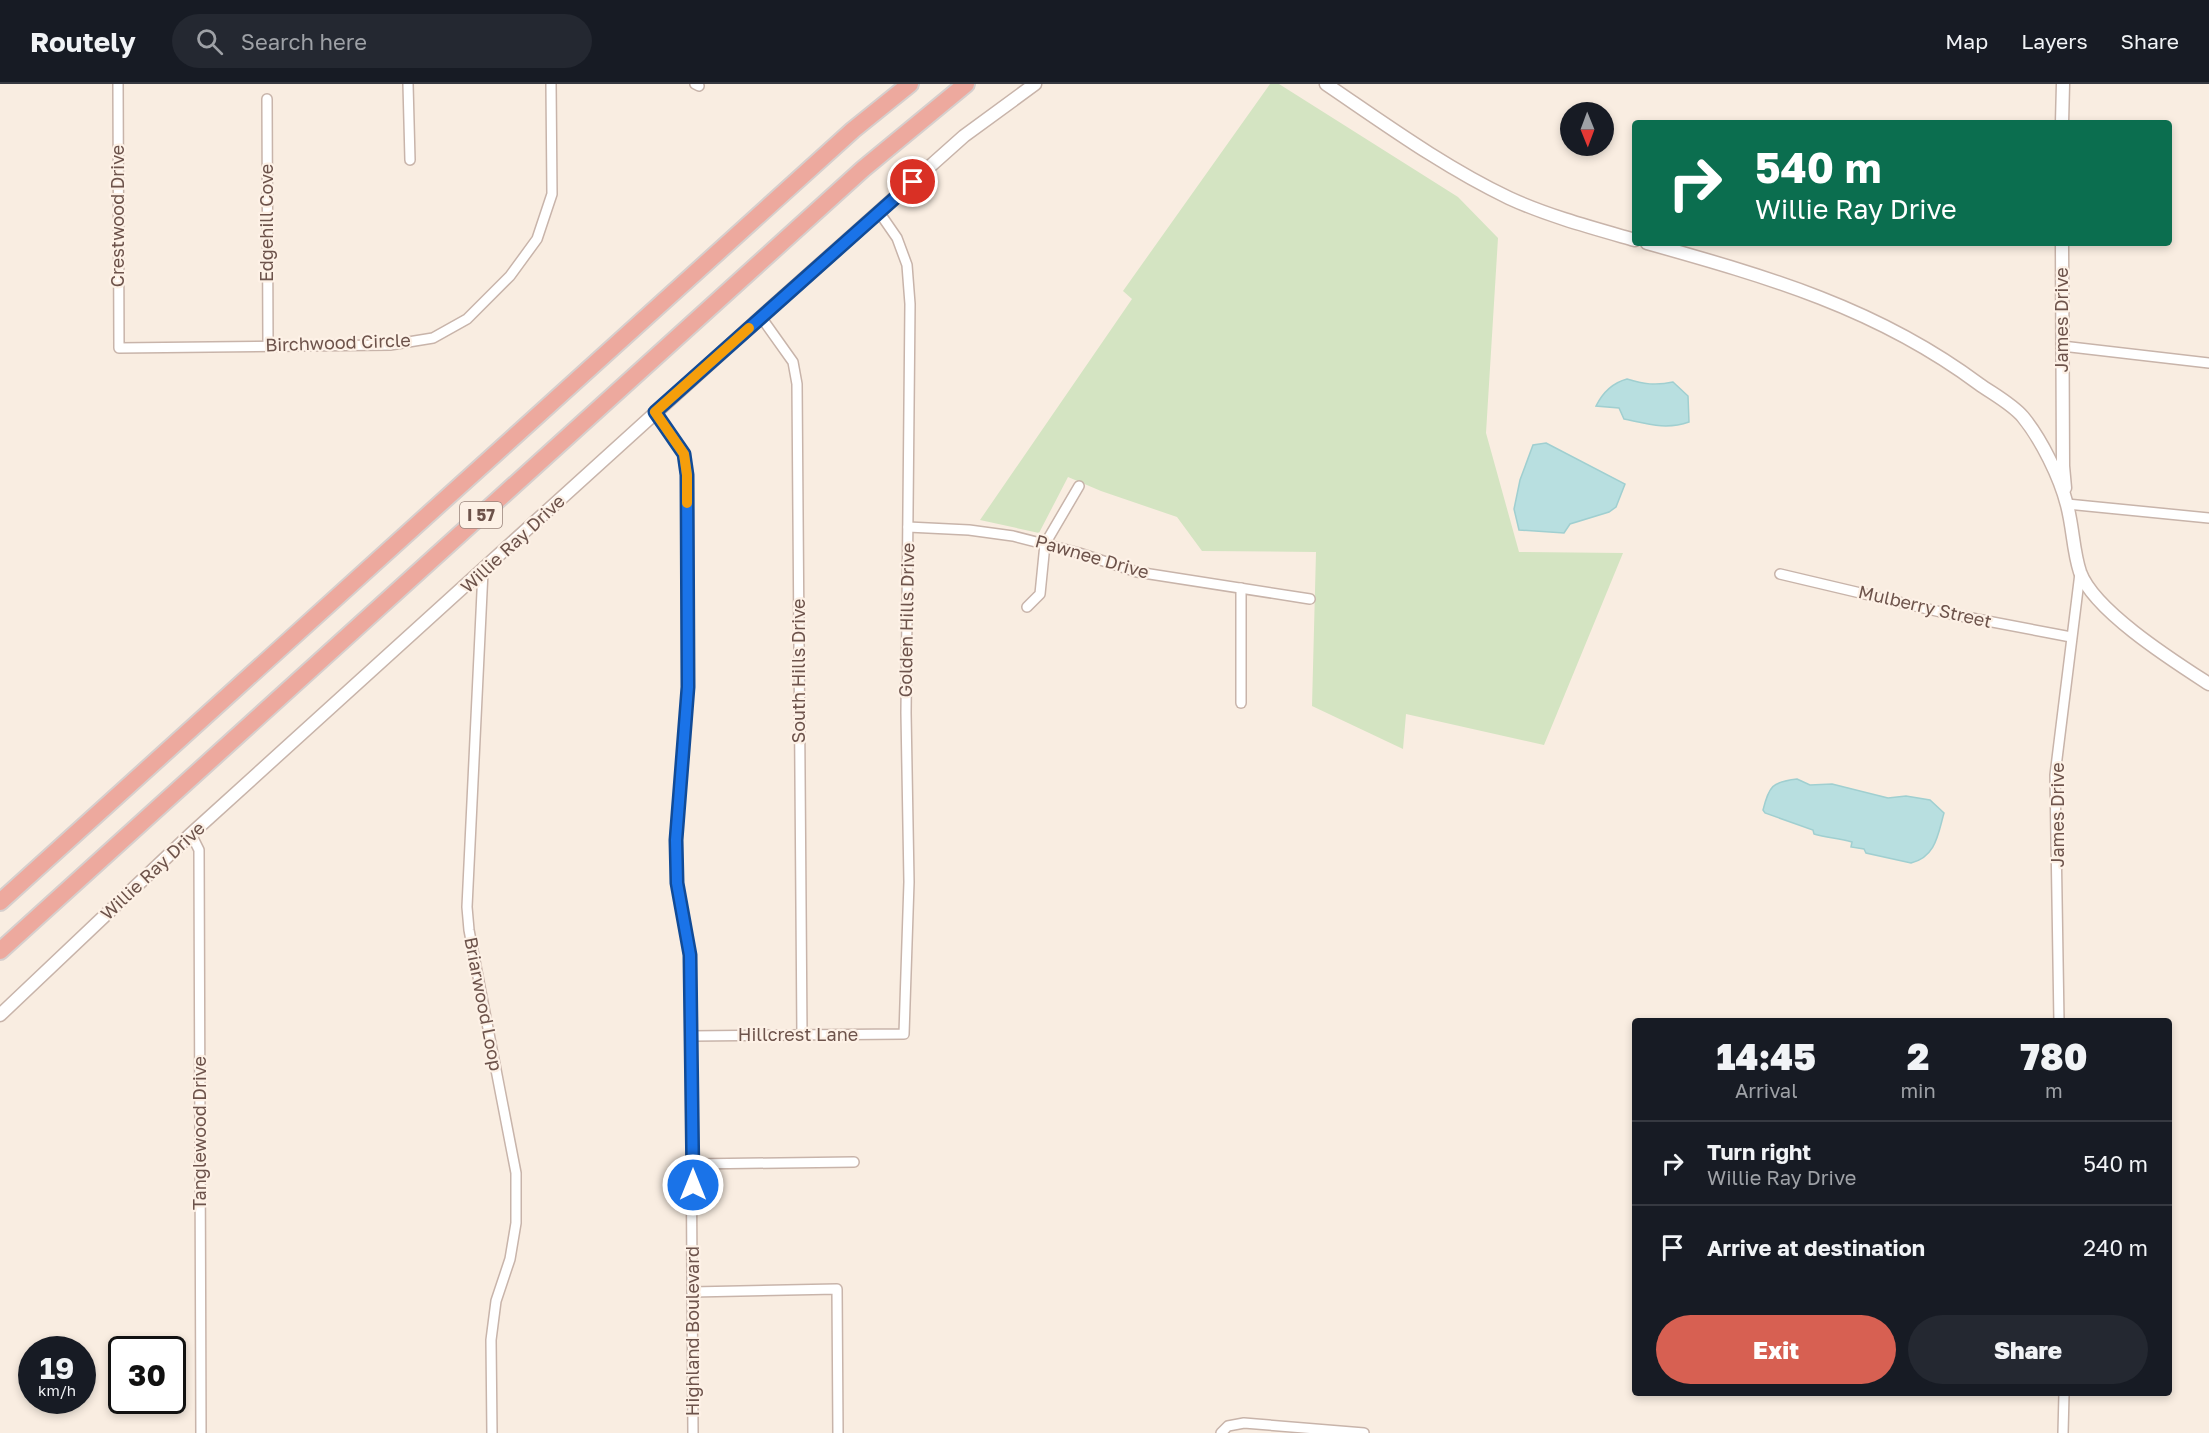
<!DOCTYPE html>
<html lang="en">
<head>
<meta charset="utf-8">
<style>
  :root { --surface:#171b24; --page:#242831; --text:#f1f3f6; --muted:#9ea1a6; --line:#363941; --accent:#d76052 }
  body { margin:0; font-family:"Golos Text",sans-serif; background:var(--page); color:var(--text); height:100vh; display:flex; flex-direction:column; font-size:22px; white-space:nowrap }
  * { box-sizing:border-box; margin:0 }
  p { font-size:20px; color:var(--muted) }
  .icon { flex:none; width:33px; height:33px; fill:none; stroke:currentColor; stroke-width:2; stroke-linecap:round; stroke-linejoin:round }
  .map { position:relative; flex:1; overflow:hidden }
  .sheet { position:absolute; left:1632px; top:934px; width:540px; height:378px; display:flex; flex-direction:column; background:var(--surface); border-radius:6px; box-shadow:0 3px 9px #0003 }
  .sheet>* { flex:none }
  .guide { position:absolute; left:1632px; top:36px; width:540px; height:126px; border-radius:6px; box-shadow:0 3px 9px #0003; background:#0b6e4f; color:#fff; overflow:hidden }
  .needle { width:39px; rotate:179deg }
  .buttons { position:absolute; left:1560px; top:18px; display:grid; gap:12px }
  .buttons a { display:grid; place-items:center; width:54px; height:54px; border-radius:50%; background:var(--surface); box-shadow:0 3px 9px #0003; font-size:30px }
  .speed { position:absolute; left:18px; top:1252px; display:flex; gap:12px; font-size:30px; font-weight:700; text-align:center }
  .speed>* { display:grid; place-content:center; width:78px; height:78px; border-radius:50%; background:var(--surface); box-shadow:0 3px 9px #0003; line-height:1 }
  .speed small { font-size:15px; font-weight:400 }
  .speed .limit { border:3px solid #111; border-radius:9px; background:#fff; color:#111 }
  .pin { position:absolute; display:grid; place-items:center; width:51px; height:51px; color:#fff; margin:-26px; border:3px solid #fff; border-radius:50%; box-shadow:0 2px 6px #0007 }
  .me { position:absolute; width:66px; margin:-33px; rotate:0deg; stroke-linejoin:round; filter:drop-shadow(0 0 4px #0008) }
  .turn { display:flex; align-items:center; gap:21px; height:126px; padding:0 24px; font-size:27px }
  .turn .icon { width:78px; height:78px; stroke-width:2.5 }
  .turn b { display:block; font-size:42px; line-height:51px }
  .eta { display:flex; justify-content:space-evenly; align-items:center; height:102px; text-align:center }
  .eta b { font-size:36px; font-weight:800; line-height:42px }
  .primary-button { display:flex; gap:12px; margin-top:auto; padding:12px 24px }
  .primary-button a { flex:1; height:69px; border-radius:36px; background:var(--accent); color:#fff; font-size:24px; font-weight:800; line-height:69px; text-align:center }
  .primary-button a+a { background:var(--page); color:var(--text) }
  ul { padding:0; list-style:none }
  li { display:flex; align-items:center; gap:18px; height:84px; padding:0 24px; border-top:2px solid var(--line) }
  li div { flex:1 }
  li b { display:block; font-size:22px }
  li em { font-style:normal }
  header { display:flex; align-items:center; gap:36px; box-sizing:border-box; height:84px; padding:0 30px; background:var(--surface); border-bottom:2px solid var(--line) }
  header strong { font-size:28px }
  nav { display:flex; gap:33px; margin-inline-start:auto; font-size:21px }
  .search { width:420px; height:54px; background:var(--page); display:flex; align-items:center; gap:15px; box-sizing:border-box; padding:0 21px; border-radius:33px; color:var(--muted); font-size:22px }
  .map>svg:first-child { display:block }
  .green { fill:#d4e4c2 }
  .water { fill:#b8dfe0; stroke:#a0cfd0; stroke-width:1.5 }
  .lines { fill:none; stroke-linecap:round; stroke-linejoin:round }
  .minor-casing { stroke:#c8b4aa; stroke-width:12 }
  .tertiary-casing { stroke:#c8b4aa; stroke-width:15 }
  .motorway-casing { stroke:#d6cfcd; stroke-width:20 }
  .minor { stroke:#fff; stroke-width:9 }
  .tertiary { stroke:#fff; stroke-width:12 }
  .motorway { stroke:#eda99e; stroke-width:16 }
  .route-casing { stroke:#114b97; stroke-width:15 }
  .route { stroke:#1a73e8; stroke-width:10 }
  .slow { stroke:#f59e0b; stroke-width:10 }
  .labels { text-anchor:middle; stroke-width:4.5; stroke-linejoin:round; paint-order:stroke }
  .shield { fill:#fdf1e6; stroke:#98827a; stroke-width:1.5 }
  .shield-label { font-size:16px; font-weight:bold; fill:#6d534b }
  .street-label { font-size:18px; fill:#6d534b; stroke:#fdf1e6 }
</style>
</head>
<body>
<header>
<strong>Routely</strong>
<div class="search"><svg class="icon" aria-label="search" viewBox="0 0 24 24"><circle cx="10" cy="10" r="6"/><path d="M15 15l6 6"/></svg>Search here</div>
<nav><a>Map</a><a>Layers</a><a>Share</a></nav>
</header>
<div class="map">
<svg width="2209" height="1349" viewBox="0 0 2209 1349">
  <rect width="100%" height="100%" fill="#f9ede1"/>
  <polygon class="green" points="1270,0 1279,0 1458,113 1498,154 1486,349 1519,468 1623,469 1544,661 1406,630 1403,665 1312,622 1316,468 1202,467 1177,433 1101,407 1068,393 1039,449 980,436 1132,215 1123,207"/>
  <g class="water">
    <path d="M1627,295c16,5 29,7 46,3l15,14 1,26c-23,8 -41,2 -65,-3l-5,-11 -23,-2c7,-14 16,-23 31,-27z"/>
    <polygon points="1546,359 1625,400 1616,423 1609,428 1570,440 1564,449 1519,446 1514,425 1520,396 1533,361"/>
    <path d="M1797,695l13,6 22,-1 56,14 18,-2 24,4 14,13c-6,21 -8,44 -33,50l-45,-10 -2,-4 -13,-2 1,-5c-13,-4 -25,-4 -38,-8l-1,-4 -48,-17 -2,-3c6,-24 9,-28 34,-31z"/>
  </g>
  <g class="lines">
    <g class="minor-casing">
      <g id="minor">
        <polyline points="118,0 119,264 390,261 433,254 467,235 510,192 537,155 552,110 551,0"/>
        <polyline points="408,0 410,76"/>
        <polyline points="695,0 699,2"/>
        <polyline points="267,15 268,262"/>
        <polyline points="761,233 793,278 797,300 802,951"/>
        <polyline points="2062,262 2209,279"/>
        <polyline points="655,328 684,370 687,391 688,603 676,756 677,799 690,871 693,1349"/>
        <polyline points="2067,420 2209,434"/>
        <polyline points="908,443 969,446 1013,452 1079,469 1137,488 1310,515"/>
        <polyline points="483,487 467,823 469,846 516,1089 516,1139 510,1175 496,1217 491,1256 492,1349"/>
        <polyline points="1780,490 1945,529 2071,553"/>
        <polyline points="1241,504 1241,619"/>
        <polyline points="1027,523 1040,510 1045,460 1079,402"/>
        <polyline points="191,750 199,766 201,1349"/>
        <polyline points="2059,938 2055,691 2080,489"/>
        <polyline points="692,952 904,950 909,798 906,629 910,220 907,181 897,154 879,128"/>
        <polyline points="693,1080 854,1078"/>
        <polyline points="692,1208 837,1205 838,1349"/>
        <polyline points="1221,1349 1228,1342 1244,1339 1364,1349"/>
        <polyline points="2063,1349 2064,1310"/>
      </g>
    </g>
    <g class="tertiary-casing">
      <g id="tertiary">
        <path d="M1326,0c59,40 118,83 183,114 39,18 84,30 126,42"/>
        <polyline points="2062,39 2063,0"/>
        <path d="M1647,159c121,34 230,65 332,141 14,10 33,20 44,33 18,22 37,60 44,88 6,22 6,46 13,67 14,39 95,90 129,112"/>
        <polyline points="2062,159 2063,382 2065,404"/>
        <polyline points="0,931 191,750 761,233 964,52 1035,0"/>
      </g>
    </g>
    <g class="motorway-casing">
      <g id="motorway">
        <polyline points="0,818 853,46 910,0"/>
        <polyline points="0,867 863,85 966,0"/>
      </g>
    </g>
    <use href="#minor" class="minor"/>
    <use href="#tertiary" class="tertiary"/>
    <use href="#motorway" class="motorway"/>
  </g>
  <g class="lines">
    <g class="route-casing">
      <polyline id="route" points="693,1101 690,871 677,799 676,756 688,603 687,391 684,370 655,328 913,98"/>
    </g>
    <use href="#route" class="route"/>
    <polyline class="slow" points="687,419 687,391 684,370 655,328 749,244"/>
  </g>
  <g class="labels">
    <rect class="shield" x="460" y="418" width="42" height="26" rx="4.5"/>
    <g class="shield-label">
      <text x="481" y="437">I 57</text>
    </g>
    <g class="street-label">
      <text transform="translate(118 132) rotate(-90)" y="6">Crestwood Drive</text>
      <text transform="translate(267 139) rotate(-90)" y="6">Edgehill Cove</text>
      <text transform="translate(2062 236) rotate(-90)" y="6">James Drive</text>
      <text transform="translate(338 259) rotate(-2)" y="6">Birchwood Circle</text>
      <text transform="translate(513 460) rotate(-43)" y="6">Willie Ray Drive</text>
      <text transform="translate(1092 473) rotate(16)" y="6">Pawnee Drive</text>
      <text transform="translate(1925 523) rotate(13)" y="6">Mulberry Street</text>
      <text transform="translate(907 536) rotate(-89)" y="6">Golden Hills Drive</text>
      <text transform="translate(799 587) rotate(-90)" y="6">South Hills Drive</text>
      <text transform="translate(2058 731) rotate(-90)" y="6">James Drive</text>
      <text transform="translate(153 787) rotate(-43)" y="6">Willie Ray Drive</text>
      <text transform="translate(483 920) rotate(79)" y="6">Briarwood Loop</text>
      <text x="798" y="957">Hillcrest Lane</text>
      <text transform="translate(200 1049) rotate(-90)" y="6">Tanglewood Drive</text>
      <text transform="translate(693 1247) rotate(-90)" y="6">Highland Boulevard</text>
    </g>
  </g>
</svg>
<div class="buttons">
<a><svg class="needle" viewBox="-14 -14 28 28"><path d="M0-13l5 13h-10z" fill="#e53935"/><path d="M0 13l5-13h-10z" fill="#9ea1a6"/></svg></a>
</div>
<div class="speed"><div>19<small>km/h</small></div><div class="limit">30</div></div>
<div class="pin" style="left:913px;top:98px;background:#d93025"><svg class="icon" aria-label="arrive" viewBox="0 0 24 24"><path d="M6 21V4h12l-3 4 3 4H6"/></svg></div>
<svg class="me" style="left:693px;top:1101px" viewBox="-20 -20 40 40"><circle r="17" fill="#1a73e8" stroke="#fff" stroke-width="3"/><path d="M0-11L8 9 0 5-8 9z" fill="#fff"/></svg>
<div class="guide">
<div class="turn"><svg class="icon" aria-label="right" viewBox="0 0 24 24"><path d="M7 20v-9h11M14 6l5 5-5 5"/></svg><div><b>540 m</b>Willie Ray Drive</div></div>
</div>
<section class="sheet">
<div class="eta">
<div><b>14:45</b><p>Arrival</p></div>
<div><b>2</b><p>min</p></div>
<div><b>780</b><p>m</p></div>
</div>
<ul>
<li><svg class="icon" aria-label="right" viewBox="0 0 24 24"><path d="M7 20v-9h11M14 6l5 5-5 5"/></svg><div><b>Turn right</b><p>Willie Ray Drive</p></div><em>540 m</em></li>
<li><svg class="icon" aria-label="arrive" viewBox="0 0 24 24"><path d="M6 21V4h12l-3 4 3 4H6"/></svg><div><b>Arrive at destination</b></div><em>240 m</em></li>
</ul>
<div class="primary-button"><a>Exit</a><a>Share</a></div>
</section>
</div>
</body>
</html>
